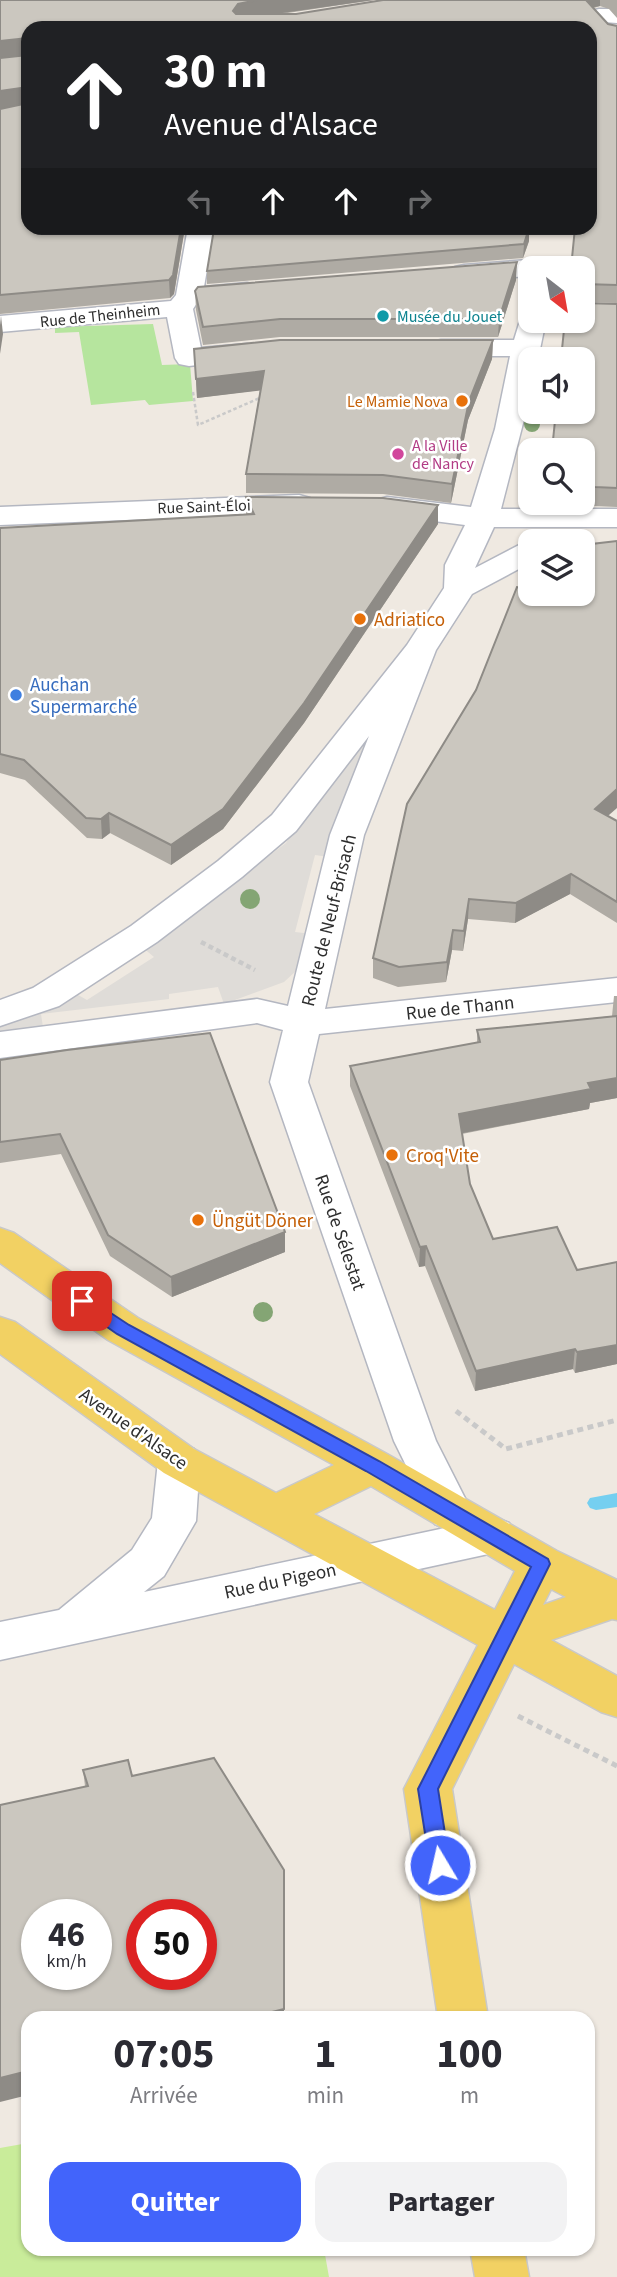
<!DOCTYPE html>
<html lang="fr">
<head>
<meta charset="utf-8">
<style>
  :root { --surface:#fff; --page:#f2f2f3; --text:#2b2b33; --muted:#7c7c81; --accent:#4264fb }
  body { margin:0; font-family:"Source Sans 3",sans-serif; background:var(--page); color:var(--text); height:100vh; display:flex; flex-direction:column; font-size:26px; white-space:nowrap }
  * { box-sizing:border-box; margin:0 }
  p { font-size:23px; color:var(--muted) }
  .icon { flex:none; width:38px; height:38px; fill:none; stroke:currentColor; stroke-width:2; stroke-linecap:round; stroke-linejoin:round }
  .map { position:relative; flex:1; overflow:hidden }
  .sheet { position:absolute; left:21px; top:2011px; width:574px; height:245px; display:flex; flex-direction:column; background:var(--surface); border-radius:21px; box-shadow:0 2px 5px #0004 }
  .sheet>* { flex:none }
  .top-card { position:absolute; left:21px; top:21px; width:576px; height:214px; border-radius:21px; box-shadow:0 2px 5px #0004; background:#202124; color:#fff; overflow:hidden }
  .needle { width:46px; rotate:149deg }
  .tools { position:absolute; left:518px; top:256px; display:grid; gap:14px }
  .tools a { display:grid; place-items:center; width:77px; height:77px; border-radius:14px; background:var(--surface); box-shadow:0 2px 5px #0004; font-size:35px }
  .speed { position:absolute; left:21px; top:1899px; display:flex; gap:14px; font-size:35px; font-weight:700; text-align:center }
  .speed>* { display:grid; place-content:center; width:91px; height:91px; border-radius:50%; background:var(--surface); box-shadow:0 2px 5px #0004; line-height:1 }
  .speed small { font-size:18px; font-weight:400 }
  .speed .limit { border:10px solid #d22; background:#fff; color:#111 }
  .pin { position:absolute; display:grid; place-items:center; width:60px; height:60px; color:#fff; margin:-30px; border-radius:14px; box-shadow:0 4px 10px #0006 }
  .me { position:absolute; width:77px; margin:-38px; rotate:351deg; stroke-linejoin:round; filter:drop-shadow(0 0 5px #0008) }
  .turn { display:flex; align-items:center; gap:24px; height:147px; padding:0 28px; font-size:32px }
  .turn .icon { width:91px; height:91px; stroke-width:2.5 }
  .turn b { display:block; font-size:49px; line-height:60px }
  .lanes { display:flex; align-items:center; height:66px; padding:0 28px; background:#0003; justify-content:center; gap:35px; direction:ltr }
  .lanes .off { opacity:.35 }
  .eta { display:flex; justify-content:space-evenly; align-items:center; height:119px; text-align:center }
  .eta b { font-size:42px; font-weight:700; line-height:49px }
  .primary-button { display:flex; gap:14px; margin-top:auto; padding:14px 28px }
  .primary-button a { flex:1; height:80px; border-radius:21px; background:var(--accent); color:#fff; font-size:28px; font-weight:700; line-height:80px; text-align:center }
  .primary-button a+a { background:var(--page); color:var(--text) }
  .map>svg:first-child { display:block }
  .green { fill:#b6e59e }
  .pitch { fill:#c9ec9a }
  .plaza { fill:#dfdcd8 }
  .lines { fill:none; stroke-linecap:round; stroke-linejoin:round }
  .stream { fill:#75cff0; fill-rule:evenodd }
  .minor-casing { stroke:#b4b7c1; stroke-width:3 }
  .major-casing { stroke:#c9c9c9; stroke-width:3 }
  .path-far2 { stroke:#c9c9c9; stroke-width:2.5; stroke-dasharray:3.5 2.5; stroke-linecap:butt }
  .path-far1 { stroke:#c9c9c9; stroke-width:4.5; stroke-dasharray:5 3.5; stroke-linecap:butt }
  .path { stroke:#c9c9c9; stroke-width:5; stroke-dasharray:6 4.5; stroke-linecap:butt }
  .minor { fill:#fff; fill-rule:evenodd }
  .major { fill:#f2d163; fill-rule:evenodd }
  .tree { fill:#84a574 }
  .wall { fill:#afaba4 }
  .shaded-wall { fill:#8e8b86 }
  .building { fill:#cbc7bf; stroke:#8e8b86; stroke-width:2; fill-rule:evenodd }
  .route { fill:#4264fb; stroke:#2b41a3; stroke-width:2 }
  .culture-dot { fill:#0f9aa8; stroke:#fff; stroke-width:2.5 }
  .food-dot { fill:#e8710a; stroke:#fff; stroke-width:2.5 }
  .hotel-dot { fill:#d1479c; stroke:#fff; stroke-width:2.5 }
  .shop-dot { fill:#3f7fe0; stroke:#fff; stroke-width:2.5 }
  .labels { text-anchor:middle; stroke-width:5; stroke-linejoin:round; paint-order:stroke }
  .far-street-label { font-size:16px; fill:#2e2e2e; stroke:#fff }
  .far-culture-label { font-size:16px; fill:#0d838f; stroke:#fff; text-anchor:start }
  .far-food-label { font-size:16px; fill:#c56008; stroke:#fff; text-anchor:end }
  .far-hotel-label { font-size:16px; fill:#b23c85; stroke:#fff; text-anchor:start }
  .food-label { font-size:19px; fill:#c56008; stroke:#fff; text-anchor:start }
  .shop-label { font-size:19px; fill:#366cbe; stroke:#fff; text-anchor:start }
  .street-label { font-size:19px; fill:#2e2e2e; stroke:#fff }
</style>
</head>
<body>
<div class="map">
<svg width="617" height="2277" viewBox="0 0 617 2277">
  <rect width="100%" height="100%" fill="#efe9e1"/>
  <polygon class="green" points="153,324 162,365 190,364 193,401 149,405 145,400 91,405 79,332 55,333 55,327"/>
  <polygon class="pitch" points="28,2143 28,2249 324,2249 329,2277 0,2277 0,2148"/>
  <polygon class="plaza" points="373,730 372,739 346,795 329,857 315,855 295,932 312,934 297,970 284,982 224,1004 218,987 169,994 169,999 41,1014 43,1027 0,1033 0,1020 71,991 87,1000 154,957 142,947 181,922 286,843 303,816"/>
  <g class="lines">
    <polygon class="stream" points="617,1493 617,1507 596,1510 590,1508 587,1503 590,1498"/>
    <g class="minor-casing">
      <g id="minor">
        <polygon points="599,9 617,9 617,23 591,21 587,16 591,11"/>
        <polygon points="191,228 306,228 302,234 293,236 212,240 204,287 247,283 257,285 261,291 257,297 197,303 193,309 201,348 247,344 257,346 261,352 257,358 189,366 179,364 175,358 167,317 0,332 0,316 171,301 176,295 187,233"/>
        <polygon points="529,260 538,262 542,268 530,268 529,276 464,281 455,279 451,273 455,267 464,265"/>
        <polygon points="530,312 530,320 546,320 538,359 530,359 530,396 501,509 617,509 617,527 494,527 475,568 519,545 530,542 530,563 472,594 436,650 364,835 325,1009 617,978 617,1002 319,1034 308,1082 436,1441 472,1512 466,1523 493,1517 509,1523 515,1535 509,1547 493,1553 0,1660 0,1622 59,1610 132,1550 152,1518 158,1461 164,1449 179,1444 194,1449 200,1461 196,1521 164,1576 144,1592 445,1528 435,1524 394,1441 270,1082 283,1030 257,1023 0,1058 0,1032 257,999 288,1006 330,835 369,736 296,831 242,877 157,942 59,1006 0,1026 0,1000 33,988 131,926 218,861 272,815 407,645 444,588 445,565 465,525 387,515 376,512 372,506 376,500 387,497 471,507 495,429 510,356 441,356 431,354 427,348 431,342 441,340 514,340 522,314"/>
        <polygon points="299,495 310,498 314,504 310,510 299,513 0,525 0,507"/>
      </g>
    </g>
    <g class="major-casing">
      <g id="major">
        <path d="M0,1228l14,5 124,85 249,136 170,97 60,29v40l-5,-1 -61,21 66,36v41l-16,-5 -87,-48 -62,125 36,229h-50l-34,-229 74,-144 -314,-172 -164,-119v-37l15,5 179,127 82,44 58,-28 -226,-125 -108,-77zM371,1486l144,85 -20,39 -181,-96zM551,1589l15,8 -23,8z"/>
        <polygon points="470,2249 524,2249 529,2277 475,2277"/>
      </g>
    </g>
    <g class="path-far2">
      <polyline points="534,230 575,228"/>
      <polyline points="193,392 198,425 262,397"/>
    </g>
    <polyline class="path-far1" points="201,942 255,970"/>
    <g class="path">
      <polyline points="456,1411 506,1449 617,1420"/>
      <polyline points="518,1716 617,1766"/>
    </g>
    <use href="#minor" class="minor"/>
    <use href="#major" class="major"/>
  </g>
  <g class="tree">
    <circle cx="532" cy="424" r="8"/>
    <circle cx="250" cy="899" r="10"/>
    <circle cx="263" cy="1312" r="10"/>
  </g>
  <g class="wall">
    <polygon points="0,0 374,0 281,14 296,14 383,0 617,0 617,18 609,9 600,6 594,8 608,24 617,26 617,303 583,302 583,268 571,268 575,228 590,228 590,28 28,28 28,55 0,58"/>
    <polygon points="0,58 28,228 189,228 184,233 174,294 170,298 0,314"/>
    <polygon points="393,234 529,241 523,258 207,284 207,271"/>
    <polygon points="516,280 498,337 280,337 203,345 196,310 195,291"/>
    <polygon points="617,304 617,507 594,506 583,500 583,450"/>
    <polygon points="493,340 492,359 468,420 451,503 383,494 246,493 246,474 260,390 197,398 194,349"/>
    <polygon points="246,497 438,524 304,723 223,829 171,865 110,833 102,839 87,838 25,780 0,773 0,528 246,514"/>
    <polygon points="530,593 583,593 607,816 617,821 617,923 570,894 515,923 468,919 463,951 452,950 446,982 398,987 373,978 373,958 476,690"/>
    <polygon points="614,996 617,996 617,1098 590,1103 589,1109 462,1134 470,1184 493,1239 577,1270 617,1262 617,1364 575,1373 573,1369 475,1391 425,1266 419,1267 350,1086 350,1066 477,1043 477,1030 612,1016"/>
    <polygon points="0,1060 285,1252 172,1297 110,1256 61,1154 0,1163"/>
    <polygon points="83,1770 132,1776 284,1870 284,2018 28,2018 85,1786"/>
  </g>
  <g class="shaded-wall">
    <polygon points="257,0 374,0 247,18 238,21 233,11 238,4"/>
    <polygon points="585,0 600,0 600,6 590,8"/>
    <polygon points="28,38 28,55 0,58 0,41"/>
    <polygon points="28,87 28,104 0,109 0,91"/>
    <polygon points="181,228 189,228 184,233 174,294 170,298 169,280"/>
    <polygon points="529,228 529,241 523,258 524,244"/>
    <polygon points="517,262 516,280 498,337 499,319"/>
    <polygon points="1,316 3,334 0,354 0,325"/>
    <polygon points="493,340 492,359 468,420 451,503 452,484 469,401"/>
    <polygon points="264,371 264,390 197,398 196,379"/>
    <polygon points="438,505 438,524 304,723 223,829 171,865 171,845"/>
    <polygon points="617,789 617,808 593,829 595,809"/>
    <polygon points="109,813 110,833 102,839 101,819"/>
    <polygon points="571,874 570,894 515,923 516,903"/>
    <polygon points="469,899 468,919 463,951 464,931"/>
    <polygon points="453,930 452,950 446,982 447,962"/>
    <polygon points="617,1078 617,1098 590,1103 589,1109 458,1134 459,1114 588,1083"/>
    <polygon points="285,1232 285,1252 172,1297 171,1277"/>
    <polygon points="426,1246 425,1266 419,1267 420,1247"/>
    <polygon points="617,1345 617,1364 575,1373 577,1352"/>
    <polygon points="575,1349 573,1369 475,1391 476,1371"/>
    <polygon points="284,1870 284,2018 248,2018"/>
    <polygon points="28,2071 28,2095 0,2102 0,2078"/>
  </g>
  <g class="building">
    <polygon points="0,0 257,0 238,4 233,11 236,14 296,14 383,0 586,0 608,24 617,26 617,285 583,284 583,268 571,268 575,228 590,228 590,28 28,28 28,38 0,41"/>
    <polygon points="28,55 28,87 0,91 0,58"/>
    <polygon points="28,103 28,228 181,228 173,275 169,280 0,295 0,109"/>
    <polygon points="248,228 347,228 393,234 446,233 529,228 524,244 207,271 214,229"/>
    <polygon points="517,262 499,319 280,319 203,327 195,291 198,287"/>
    <polygon points="583,303 617,304 617,488 595,487 583,480 583,450 552,450 556,411 583,411 583,359 561,359 565,320 583,320"/>
    <polygon points="280,340 493,340 469,401 452,484 383,475 246,474 264,371 196,379 194,349"/>
    <polygon points="246,497 383,498 438,505 304,703 223,809 171,845 109,813 101,819 86,818 24,760 0,754 0,528 254,514"/>
    <polygon points="617,541 617,789 595,809 617,821 617,902 571,874 516,903 469,899 464,931 453,930 447,962 399,967 373,958 407,804 476,690 517,587 530,589 530,593 583,593 583,545"/>
    <polygon points="617,1016 617,1078 588,1083 591,1089 459,1114 470,1184 493,1239 557,1227 577,1270 617,1262 617,1345 577,1352 575,1349 476,1371 426,1246 420,1247 350,1066 480,1042 477,1030"/>
    <polygon points="210,1033 285,1232 171,1277 108,1235 60,1134 0,1142 0,1060 67,1050"/>
    <path d="M214,1758l70,112v139l-36,9h-220v53l-28,7v-273l88,-19 -5,-16 45,-10 4,16zM37,1914h59v60h-59zM142,1914h59v60h-59z"/>
  </g>
  <polygon class="route" points="82,1294 129,1325 379,1461 548,1559 550,1564 438,1789 450,1865 447,1872 440,1874 433,1872 430,1865 418,1789 531,1567 366,1471 117,1334 76,1305 74,1301"/>
  <circle class="culture-dot" cx="383" cy="316" r="7"/>
  <g class="food-dot">
    <circle cx="462" cy="401" r="7"/>
    <circle cx="360" cy="619" r="7"/>
    <circle cx="392" cy="1155" r="7"/>
    <circle cx="198" cy="1220" r="7"/>
  </g>
  <circle class="hotel-dot" cx="398" cy="454" r="7"/>
  <circle class="shop-dot" cx="16" cy="695" r="7"/>
  <g class="labels">
    <g class="far-street-label">
      <text transform="translate(100 315) rotate(-6)" y="6">Rue de Theinheim</text>
      <text transform="translate(204 506) rotate(-2)" y="6">Rue Saint-Éloi</text>
    </g>
    <g class="far-culture-label">
      <text x="397" y="322">Musée du Jouet</text>
    </g>
    <g class="far-food-label">
      <text x="448" y="407">Le Mamie Nova</text>
    </g>
    <g class="far-hotel-label">
      <text x="412" y="451">A la Ville<tspan x="412" dy="18">de Nancy</tspan></text>
    </g>
    <g class="food-label">
      <text x="374" y="626">Adriatico</text>
      <text x="406" y="1162">Croq'Vite</text>
      <text x="212" y="1227">Üngüt Döner</text>
    </g>
    <g class="shop-label">
      <text x="30" y="691">Auchan<tspan x="30" dy="22">Supermarché</tspan></text>
    </g>
    <g class="street-label">
      <text transform="translate(328 920) rotate(-76)" y="7">Route de Neuf-Brisach</text>
      <text transform="translate(460 1007) rotate(-6)" y="7">Rue de Thann</text>
      <text transform="translate(341 1232) rotate(71)" y="7">Rue de Sélestat</text>
      <text transform="translate(134 1428) rotate(35)" y="7">Avenue d'Alsace</text>
      <text transform="translate(280 1580) rotate(-12)" y="7">Rue du Pigeon</text>
    </g>
  </g>
</svg>
<div class="tools">
<a><svg class="needle" viewBox="-14 -14 28 28"><path d="M0-13l5 13h-10z" fill="#e53935"/><path d="M0 13l5-13h-10z" fill="#7c7c81"/></svg></a>
<a><svg class="icon" aria-label="sound" viewBox="0 0 24 24"><path d="M4 9h4l5-4v14l-5-4H4zM17 9q2 3 0 6"/></svg></a>
<a><svg class="icon" aria-label="search" viewBox="0 0 24 24"><circle cx="10" cy="10" r="6"/><path d="M15 15l6 6"/></svg></a>
<a><svg class="icon" aria-label="layers" viewBox="0 0 24 24"><path d="M12 4l9 5-9 5-9-5zM3 14l9 5 9-5"/></svg></a>
</div>
<div class="speed"><div>46<small>km/h</small></div><div class="limit">50</div></div>
<div class="pin" style="left:82px;top:1301px;background:#d93025"><svg class="icon" aria-label="arrive" viewBox="0 0 24 24"><path d="M6 21V4h12l-3 4 3 4H6"/></svg></div>
<svg class="me" style="left:440px;top:1865px" viewBox="-20 -20 40 40"><circle r="17" fill="#4264fb" stroke="#fff" stroke-width="3"/><path d="M0-11L8 9 0 5-8 9z" fill="#fff"/></svg>
<div class="top-card">
<div class="turn"><svg class="icon" aria-label="ahead" viewBox="0 0 24 24"><path d="M12 20V5M6 11l6-6 6 6"/></svg><div><b>30 m</b>Avenue d'Alsace</div></div>
<div class="lanes"><svg class="icon off" aria-label="left" viewBox="0 0 24 24"><path d="M17 20v-9H6M10 6l-5 5 5 5"/></svg><svg class="icon" aria-label="ahead" viewBox="0 0 24 24"><path d="M12 20V5M6 11l6-6 6 6"/></svg><svg class="icon" aria-label="ahead" viewBox="0 0 24 24"><path d="M12 20V5M6 11l6-6 6 6"/></svg><svg class="icon off" aria-label="right" viewBox="0 0 24 24"><path d="M7 20v-9h11M14 6l5 5-5 5"/></svg></div>
</div>
<section class="sheet">
<div class="eta">
<div><b>07:05</b><p>Arrivée</p></div>
<div><b>1</b><p>min</p></div>
<div><b>100</b><p>m</p></div>
</div>
<div class="primary-button"><a>Quitter</a><a>Partager</a></div>
</section>
</div>
</body>
</html>
